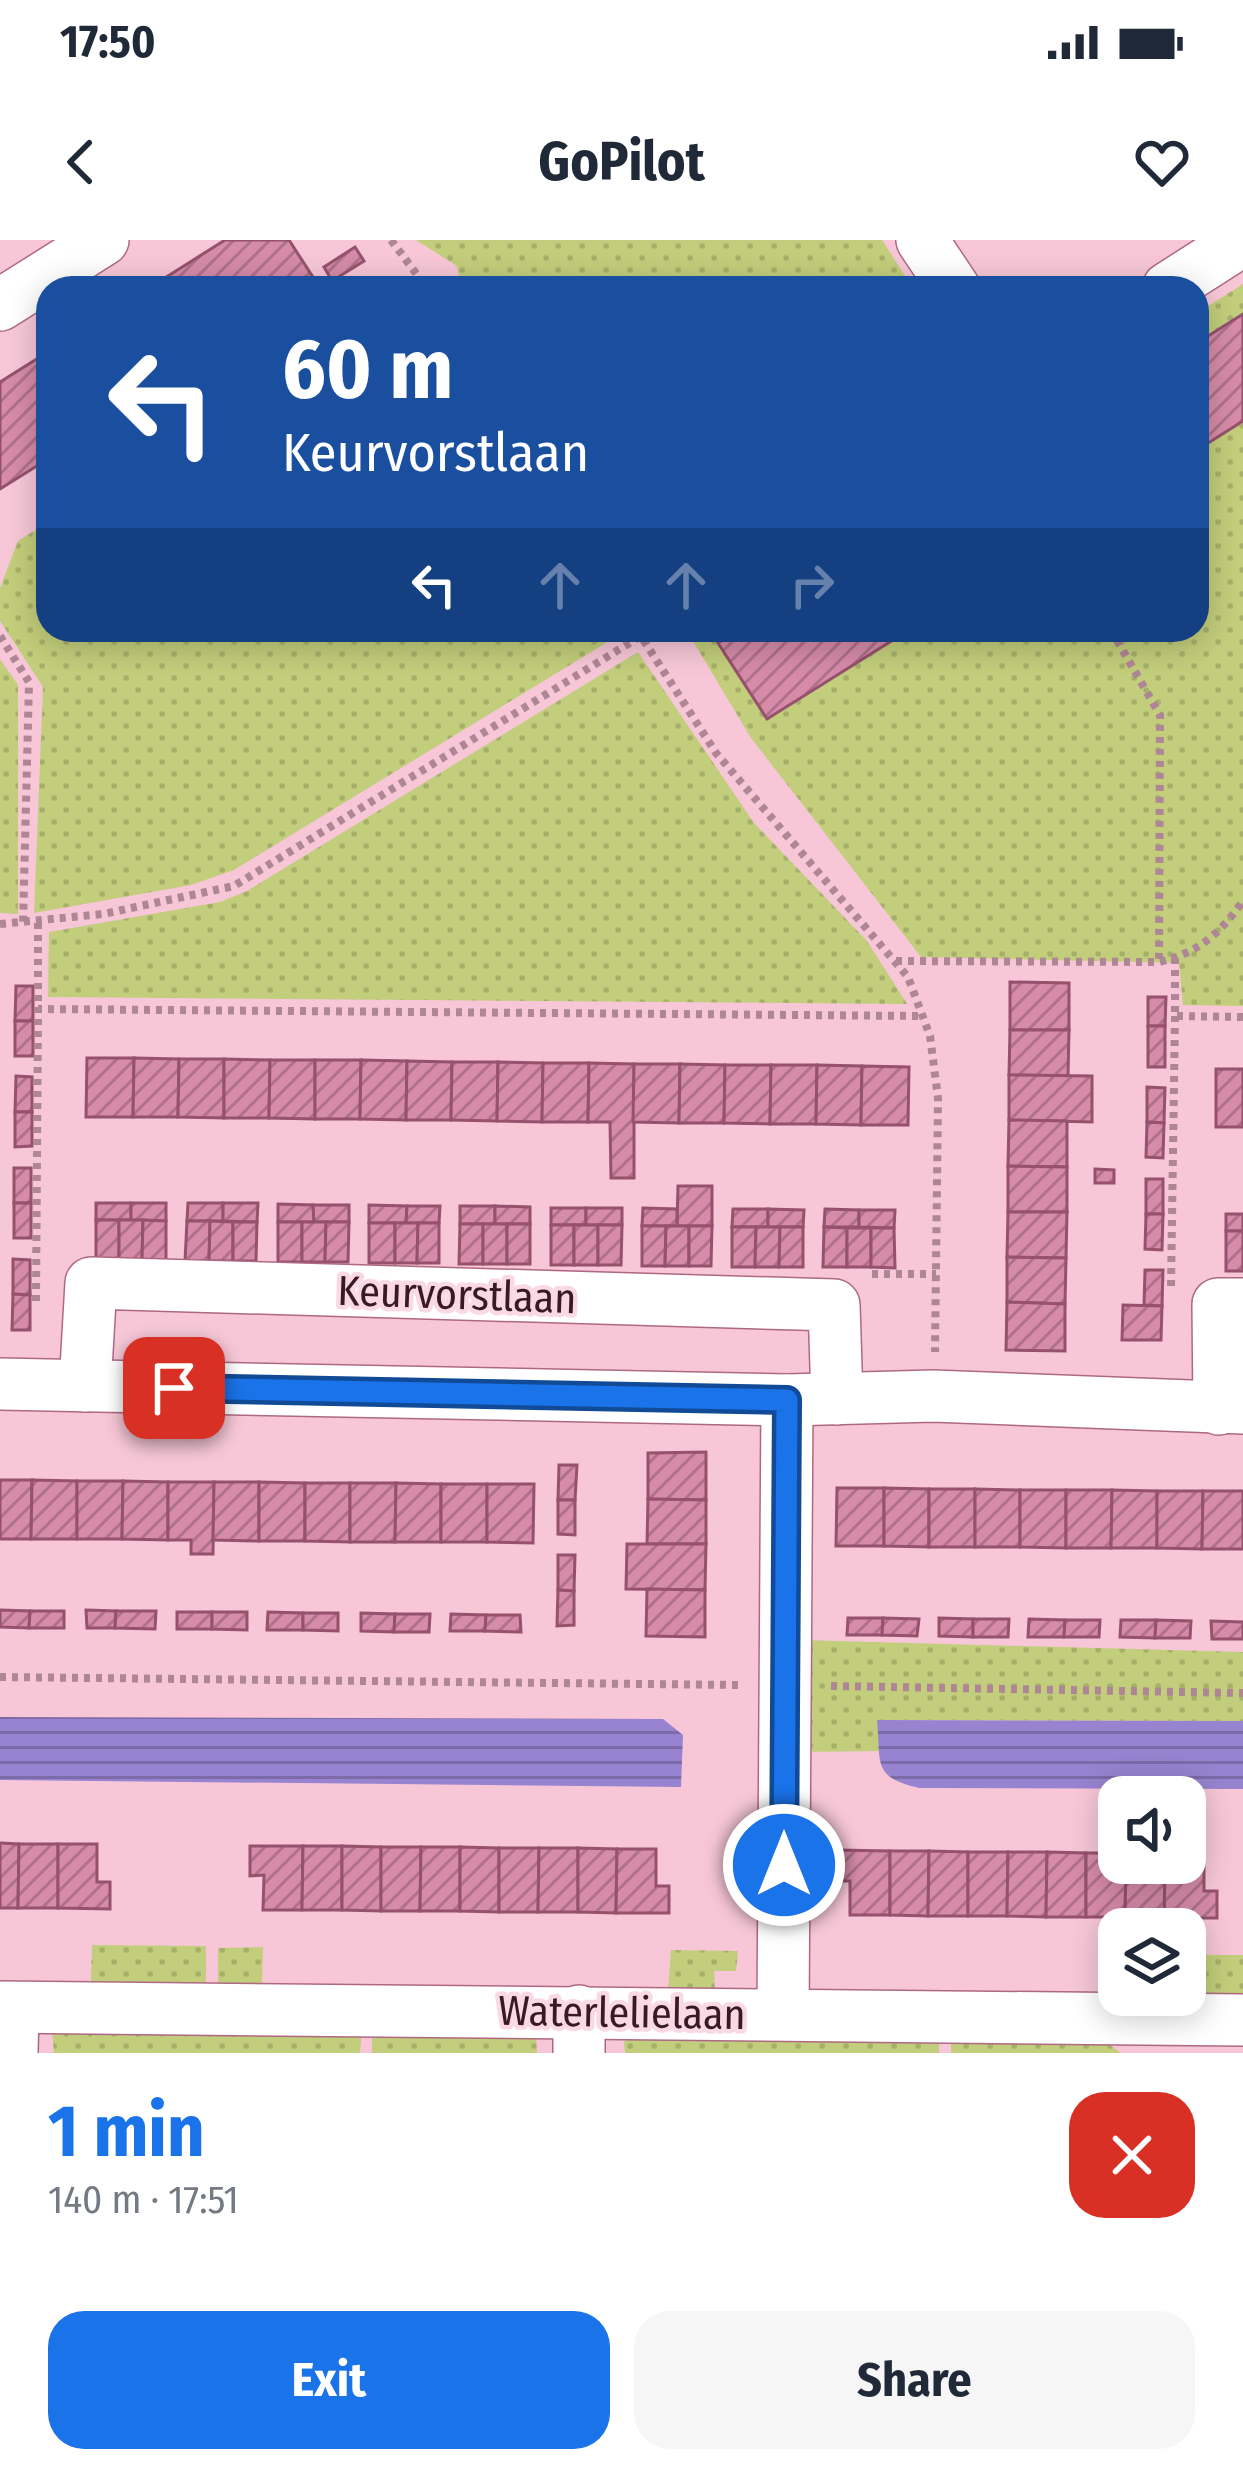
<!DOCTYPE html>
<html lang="en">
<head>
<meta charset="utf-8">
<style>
  :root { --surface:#fff; --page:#f6f6f7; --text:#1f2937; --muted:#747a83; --accent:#1a73e8 }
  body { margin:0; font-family:"Fira Sans Condensed",sans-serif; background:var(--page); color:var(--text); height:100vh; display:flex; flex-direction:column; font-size:45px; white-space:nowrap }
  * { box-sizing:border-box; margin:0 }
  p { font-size:39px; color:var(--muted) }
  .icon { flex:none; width:66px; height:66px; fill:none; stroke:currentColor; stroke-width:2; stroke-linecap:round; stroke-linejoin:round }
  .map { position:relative; height:1813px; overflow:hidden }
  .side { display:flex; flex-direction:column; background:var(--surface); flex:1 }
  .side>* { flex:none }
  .top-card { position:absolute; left:36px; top:36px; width:1173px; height:366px; border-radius:36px; box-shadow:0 6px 30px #0003; background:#1a4fa0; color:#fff; overflow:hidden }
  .controls { position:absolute; left:1098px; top:1536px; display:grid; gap:24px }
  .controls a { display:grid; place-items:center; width:108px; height:108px; border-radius:24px; background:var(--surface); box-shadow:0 6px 30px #0003; font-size:60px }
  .pin { position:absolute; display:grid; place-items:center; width:102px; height:102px; color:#fff; margin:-51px; border-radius:24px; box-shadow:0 6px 18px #0006 }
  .me { position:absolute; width:132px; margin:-66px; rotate:0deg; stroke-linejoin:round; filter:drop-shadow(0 0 9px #0008) }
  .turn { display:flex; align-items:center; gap:42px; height:252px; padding:0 48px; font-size:54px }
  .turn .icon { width:156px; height:156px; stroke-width:2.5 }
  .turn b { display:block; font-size:84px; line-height:102px }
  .lanes { display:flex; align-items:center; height:114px; padding:0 48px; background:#0003; justify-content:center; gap:60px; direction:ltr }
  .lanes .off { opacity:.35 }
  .round { display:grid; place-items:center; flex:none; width:126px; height:126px; border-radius:36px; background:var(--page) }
  .summary { display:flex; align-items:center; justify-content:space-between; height:204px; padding:0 48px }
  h1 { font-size:72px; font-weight:700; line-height:90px; color:var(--accent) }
  .action { display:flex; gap:24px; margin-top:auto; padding:24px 48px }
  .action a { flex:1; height:138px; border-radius:36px; background:var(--accent); color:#fff; font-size:48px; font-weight:700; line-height:138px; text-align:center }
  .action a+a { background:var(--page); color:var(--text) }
  .status { display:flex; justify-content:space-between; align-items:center; height:84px; padding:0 60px; background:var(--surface); direction:ltr }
  .status svg { height:33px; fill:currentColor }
  header { display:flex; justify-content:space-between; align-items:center; height:156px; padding:0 48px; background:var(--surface); font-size:54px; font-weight:700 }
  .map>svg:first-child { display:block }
  .grass { fill:url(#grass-dots) }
  .water { fill:url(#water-rules) }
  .building { fill:url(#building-hatch); stroke:#96516d; stroke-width:3 }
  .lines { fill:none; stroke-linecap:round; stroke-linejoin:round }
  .street-casing { stroke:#af6884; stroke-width:54 }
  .path { stroke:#af8695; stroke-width:8; stroke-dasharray:6 6; stroke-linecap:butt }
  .street { stroke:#fff; stroke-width:51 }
  .route-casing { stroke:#114b97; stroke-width:30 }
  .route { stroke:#1a73e8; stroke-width:21 }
  .labels { text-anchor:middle; stroke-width:9; stroke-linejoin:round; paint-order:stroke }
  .street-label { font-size:42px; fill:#371a26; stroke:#fad9e4 }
</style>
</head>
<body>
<div class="status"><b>17:50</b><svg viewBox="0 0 49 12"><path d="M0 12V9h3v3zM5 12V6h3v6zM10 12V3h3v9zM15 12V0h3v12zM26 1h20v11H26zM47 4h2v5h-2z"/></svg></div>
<header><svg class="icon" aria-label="back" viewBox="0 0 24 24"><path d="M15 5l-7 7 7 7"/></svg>GoPilot<svg class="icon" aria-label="heart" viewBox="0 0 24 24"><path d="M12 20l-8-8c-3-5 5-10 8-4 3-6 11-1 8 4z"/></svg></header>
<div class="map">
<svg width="1243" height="1813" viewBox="0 0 1243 1813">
  <defs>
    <pattern id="grass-dots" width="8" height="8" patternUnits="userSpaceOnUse" patternTransform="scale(3)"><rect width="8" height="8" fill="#c2ce7b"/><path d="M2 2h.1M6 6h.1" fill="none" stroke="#a7b06a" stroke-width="1.8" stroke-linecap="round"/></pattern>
    <pattern id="water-rules" width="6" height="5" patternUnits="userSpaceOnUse" patternTransform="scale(3)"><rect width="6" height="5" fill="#9883d0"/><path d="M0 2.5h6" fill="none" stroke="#7d6aa9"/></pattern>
    <pattern id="building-hatch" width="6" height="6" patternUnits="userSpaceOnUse" patternTransform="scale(3)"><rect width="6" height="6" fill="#d68ba8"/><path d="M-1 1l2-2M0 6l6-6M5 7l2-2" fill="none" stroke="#ae7189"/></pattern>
  </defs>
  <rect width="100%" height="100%" fill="#f7c7d7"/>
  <g class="grass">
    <polygon points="416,0 882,0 913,48 461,48 457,26"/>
    <polygon points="1243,44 1243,766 1183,765 1179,723 921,717 751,498 690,396 700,390 1197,390 1197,73"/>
    <polygon points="48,282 48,390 616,390 619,395 234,630 191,645 34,673 43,447 0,381 0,348 18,301"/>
    <polygon points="638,412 754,583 867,701 907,764 48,757 49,692 220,662 247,651"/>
    <polygon points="0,419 18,445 18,674 0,673"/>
    <polygon points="800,1400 1243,1412 1243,1481 878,1480 880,1511 798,1512"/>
    <polygon points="92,1705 206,1706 206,1749 91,1743"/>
    <polygon points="263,1707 262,1744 218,1748 218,1708"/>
    <polygon points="671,1710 738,1711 736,1731 714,1731 715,1753 668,1754"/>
    <polygon points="1201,1715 1243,1715 1243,1756 1200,1756"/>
    <polygon points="362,1789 360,1813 54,1813 52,1791"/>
    <polygon points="372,1790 536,1795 537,1813 372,1813"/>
    <polygon points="939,1792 939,1813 625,1813 624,1802 634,1795"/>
    <polygon points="951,1793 1103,1800 1121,1813 951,1813"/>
  </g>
  <g class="water">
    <polygon points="0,1477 663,1479 683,1495 681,1547 0,1540"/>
    <path d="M877,1480l366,1v68l-324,-1c-47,-11 -38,-24 -42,-68z"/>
  </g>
  <g class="building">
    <polygon points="225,0 289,0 320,48 149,48"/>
    <polygon points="355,7 364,21 332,41 324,27"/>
    <polygon points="1243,74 1243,181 1197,210 1197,103"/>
    <polygon points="48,112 48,219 0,249 0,142"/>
    <polygon points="739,390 909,390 767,479 718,403"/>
    <polygon points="1010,742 1069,743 1069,790 1010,790"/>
    <polygon points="16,746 33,746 33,781 15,781"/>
    <polygon points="1148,757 1166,757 1165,786 1148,786"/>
    <rect x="15" y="781" width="18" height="35"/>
    <rect x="1148" y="786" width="17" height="41"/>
    <polygon points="1010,790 1069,790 1068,836 1009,835"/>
    <polygon points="87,818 134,818 133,877 86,877"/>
    <polygon points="134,818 179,819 178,877 133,877"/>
    <polygon points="179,819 224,819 224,878 178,877"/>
    <polygon points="224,819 270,820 269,878 224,878"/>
    <polygon points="270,820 315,820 315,879 269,878"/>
    <polygon points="315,820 361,820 360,879 315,879"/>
    <polygon points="361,820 407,821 406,880 360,879"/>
    <polygon points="407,821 452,822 451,880 406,880"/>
    <polygon points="452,822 498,822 497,881 451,880"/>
    <polygon points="498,822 543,823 542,882 497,881"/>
    <polygon points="543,823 589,823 588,882 542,882"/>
    <polygon points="589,823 634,824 634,938 611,938 610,882 588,882"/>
    <polygon points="634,824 680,824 679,883 633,882"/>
    <polygon points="680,824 725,825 724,883 679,883"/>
    <polygon points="725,825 771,825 770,884 724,883"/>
    <polygon points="771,825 817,825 816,884 770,884"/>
    <polygon points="817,825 862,826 861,885 816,884"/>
    <polygon points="862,826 909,827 908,885 861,885"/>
    <rect x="1216" y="829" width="27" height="58"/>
    <polygon points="1009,835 1092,836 1092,882 1009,880"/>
    <polygon points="16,836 32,837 32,872 15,872"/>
    <polygon points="1147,847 1165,848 1164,883 1147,882"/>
    <polygon points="15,872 32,872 32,906 15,907"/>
    <polygon points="1009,880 1067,881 1067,927 1008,926"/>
    <polygon points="1147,882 1164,883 1163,918 1146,917"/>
    <polygon points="1008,926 1067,927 1067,972 1008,972"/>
    <rect x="14" y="928" width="17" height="35"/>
    <polygon points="1095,929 1114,930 1114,943 1095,943"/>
    <rect x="1146" y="939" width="17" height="35"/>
    <polygon points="678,946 712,946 712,986 677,986"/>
    <rect x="14" y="963" width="17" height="35"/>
    <rect x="96" y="963" width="35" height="17"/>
    <polygon points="131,963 166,963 166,981 131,980"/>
    <polygon points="188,963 223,963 223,981 187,981"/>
    <polygon points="223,963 258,963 257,982 223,981"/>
    <polygon points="278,964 313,965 314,982 278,982"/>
    <polygon points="313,965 349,965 349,982 314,982"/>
    <polygon points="369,965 407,966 406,983 369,983"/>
    <polygon points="407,966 440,966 439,983 406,983"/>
    <rect x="460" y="966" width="35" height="18"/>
    <polygon points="495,966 530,967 530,984 495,984"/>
    <rect x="551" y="968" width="35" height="17"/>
    <rect x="586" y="968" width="36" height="17"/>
    <polygon points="643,968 677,969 677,986 642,986"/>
    <polygon points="733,969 768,969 768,987 732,987"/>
    <polygon points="768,969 804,970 803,987 768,987"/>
    <polygon points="825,969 859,970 859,987 824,987"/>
    <polygon points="859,970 895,970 894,988 859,987"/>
    <polygon points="1008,972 1067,972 1066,1018 1007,1017"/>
    <polygon points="1146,974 1163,974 1162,1010 1145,1009"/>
    <rect x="1226" y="974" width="17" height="17"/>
    <rect x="96" y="980" width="23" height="40"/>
    <polygon points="119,980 143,980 142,1021 119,1020"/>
    <polygon points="143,980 166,981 166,1021 142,1021"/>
    <polygon points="187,981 210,981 209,1021 185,1021"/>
    <polygon points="210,981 233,982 233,1021 209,1021"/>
    <polygon points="233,982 257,982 256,1021 233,1021"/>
    <rect x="278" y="982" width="24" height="40"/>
    <polygon points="302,982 326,982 325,1022 302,1022"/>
    <polygon points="326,982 349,982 348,1022 325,1022"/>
    <rect x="369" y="983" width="26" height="40"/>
    <polygon points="395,983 418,983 417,1023 395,1023"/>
    <polygon points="418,983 439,983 439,1023 417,1023"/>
    <polygon points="460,984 483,984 483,1024 459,1024"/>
    <rect x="483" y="984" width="24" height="40"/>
    <rect x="507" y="984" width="23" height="40"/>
    <rect x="551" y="985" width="23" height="40"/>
    <rect x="574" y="985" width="24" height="40"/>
    <polygon points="598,985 622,985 621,1025 598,1025"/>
    <polygon points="642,986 666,986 665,1026 642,1026"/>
    <polygon points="666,986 689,986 689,1026 665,1026"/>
    <polygon points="689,986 712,986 711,1026 689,1026"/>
    <polygon points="732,987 756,987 755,1027 732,1027"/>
    <polygon points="756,987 780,987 779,1027 755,1027"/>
    <polygon points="780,987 803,987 803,1027 779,1027"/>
    <polygon points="824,987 847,988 847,1027 823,1027"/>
    <rect x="847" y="988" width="24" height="39"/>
    <polygon points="871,988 894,988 895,1028 871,1027"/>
    <rect x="1226" y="991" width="17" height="40"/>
    <polygon points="1007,1017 1066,1018 1065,1064 1007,1062"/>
    <polygon points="13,1019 30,1020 30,1055 13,1054"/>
    <polygon points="1145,1030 1163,1030 1162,1066 1144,1065"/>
    <polygon points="13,1054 30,1055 30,1090 12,1090"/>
    <polygon points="1007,1062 1065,1064 1065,1111 1006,1110"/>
    <polygon points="1123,1065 1162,1066 1161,1100 1122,1100"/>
    <polygon points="706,1212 706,1260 648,1259 648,1213"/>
    <polygon points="559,1225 577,1225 575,1260 558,1260"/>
    <polygon points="0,1240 32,1240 31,1299 0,1299"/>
    <polygon points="32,1240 77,1241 77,1299 31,1299"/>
    <polygon points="77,1241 123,1241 122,1299 77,1299"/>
    <polygon points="123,1241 168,1242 168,1300 122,1299"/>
    <polygon points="168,1242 214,1242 213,1314 191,1314 191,1300 168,1300"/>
    <polygon points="214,1242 259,1242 259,1301 213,1300"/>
    <polygon points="259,1242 305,1243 305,1301 259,1301"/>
    <polygon points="305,1243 350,1243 350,1302 305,1301"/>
    <polygon points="350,1243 396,1243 395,1302 350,1302"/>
    <polygon points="396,1243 441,1244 441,1302 395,1302"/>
    <rect x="441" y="1244" width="46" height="58"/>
    <polygon points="487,1244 534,1244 533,1303 487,1302"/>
    <polygon points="837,1248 884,1248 884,1306 836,1306"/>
    <polygon points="884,1248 929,1249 929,1307 884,1306"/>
    <rect x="929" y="1249" width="46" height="58"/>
    <polygon points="975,1249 1020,1250 1020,1307 975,1307"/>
    <polygon points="1020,1250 1066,1250 1066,1308 1020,1307"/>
    <polygon points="1066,1250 1112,1250 1111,1308 1066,1308"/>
    <polygon points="1112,1250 1157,1251 1157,1308 1111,1308"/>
    <polygon points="1157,1251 1203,1251 1202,1309 1157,1308"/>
    <polygon points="1203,1251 1243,1251 1243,1309 1202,1309"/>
    <polygon points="648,1259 706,1260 706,1304 647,1304"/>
    <polygon points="558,1260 575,1260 575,1295 558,1294"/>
    <polygon points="627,1304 706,1304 705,1350 626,1349"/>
    <polygon points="558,1315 575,1315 574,1351 558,1350"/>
    <polygon points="647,1349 705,1350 705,1397 646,1396"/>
    <polygon points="558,1350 574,1351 574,1385 557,1386"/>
    <polygon points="0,1370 30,1371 29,1388 0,1387"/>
    <polygon points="86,1370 116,1371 115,1388 87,1388"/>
    <polygon points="30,1371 64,1371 64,1388 29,1388"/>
    <polygon points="116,1371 156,1371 155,1389 115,1388"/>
    <rect x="177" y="1372" width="35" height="17"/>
    <polygon points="212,1372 247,1372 247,1390 212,1389"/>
    <polygon points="268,1372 303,1373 303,1390 267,1390"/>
    <polygon points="303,1373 338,1373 338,1391 303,1390"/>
    <polygon points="361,1373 395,1374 394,1392 361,1391"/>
    <polygon points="395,1374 430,1374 429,1392 394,1392"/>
    <polygon points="451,1374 486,1375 485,1391 450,1391"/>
    <polygon points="486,1375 520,1375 521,1392 485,1391"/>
    <polygon points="848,1378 883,1378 882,1395 847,1395"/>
    <polygon points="883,1378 919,1379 917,1396 882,1395"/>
    <polygon points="939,1378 973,1379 973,1397 939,1396"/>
    <polygon points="973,1379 1009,1379 1008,1397 973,1397"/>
    <polygon points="1029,1379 1065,1380 1064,1397 1028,1397"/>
    <polygon points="1065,1380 1100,1380 1099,1397 1064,1397"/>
    <polygon points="1121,1380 1156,1380 1155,1398 1120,1397"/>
    <polygon points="1156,1380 1191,1381 1190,1398 1155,1398"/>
    <polygon points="1211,1381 1243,1382 1243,1399 1212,1399"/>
    <polygon points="0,1603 19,1604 18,1668 0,1668"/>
    <polygon points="19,1604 58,1604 58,1668 18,1668"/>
    <polygon points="58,1604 97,1604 97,1642 110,1642 110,1669 58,1668"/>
    <polygon points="250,1606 303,1606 302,1670 263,1670 264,1635 250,1636"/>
    <polygon points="303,1606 342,1606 342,1670 302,1670"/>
    <polygon points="342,1606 381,1607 381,1671 342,1670"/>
    <polygon points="381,1607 421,1607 420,1671 381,1671"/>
    <polygon points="421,1607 460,1607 460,1671 420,1671"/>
    <polygon points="460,1607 499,1608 499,1672 460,1671"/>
    <polygon points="499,1608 539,1608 538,1672 499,1672"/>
    <polygon points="539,1608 578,1608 578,1672 538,1672"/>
    <polygon points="578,1608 617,1609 616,1673 578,1672"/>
    <polygon points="617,1609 656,1609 656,1646 669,1646 669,1673 616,1673"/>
    <polygon points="837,1610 890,1611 890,1675 850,1675 850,1641 837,1641"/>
    <polygon points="890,1611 929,1611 928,1676 890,1675"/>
    <polygon points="929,1611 968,1612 968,1676 928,1676"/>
    <polygon points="968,1612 1008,1612 1007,1676 968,1676"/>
    <polygon points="1008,1612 1047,1612 1046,1677 1007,1676"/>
    <polygon points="1047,1612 1086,1613 1086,1677 1046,1677"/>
    <polygon points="1086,1613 1119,1613 1119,1623 1126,1623 1125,1677 1086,1677"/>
    <polygon points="1185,1613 1204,1614 1204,1651 1217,1651 1217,1678 1164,1678 1165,1623 1185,1623"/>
    <polygon points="1126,1623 1165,1623 1164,1678 1125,1677"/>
  </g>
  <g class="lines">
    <g class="street-casing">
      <g id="street">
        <polyline points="922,0 954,48"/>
        <polyline points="1168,48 1243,0"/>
        <polyline points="0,65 103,0"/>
        <polyline points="0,1144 787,1160 933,1156 1243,1168"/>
        <polyline points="85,1146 91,1043 834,1065 837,1159"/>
        <polyline points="1219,1169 1218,1064 1243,1064"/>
        <polyline points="0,1767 1243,1780"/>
        <polyline points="783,1774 787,1160"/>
        <polyline points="12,1813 13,1768"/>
        <polyline points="579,1813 579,1771"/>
      </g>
    </g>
    <g class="path">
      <polyline points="391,0 427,48"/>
      <polyline points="637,390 716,513 908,737 930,796 938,858 935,1112"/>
      <polyline points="1111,390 1160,475 1159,722"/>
      <polyline points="0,396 29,442 23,685"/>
      <polyline points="38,683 38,769 923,776"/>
      <polyline points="0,684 103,674 234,646 641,396"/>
      <polyline points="1175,718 1175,776 1243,777"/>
      <path d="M896,721l263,1c41,-10 60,-28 84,-61"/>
      <polyline points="872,1034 936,1034"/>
      <polyline points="1171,1046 1175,776"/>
      <polyline points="36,1061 38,769"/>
      <polyline points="0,1437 738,1445"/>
      <polyline points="831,1446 1243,1453"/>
    </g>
    <use href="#street" class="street"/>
  </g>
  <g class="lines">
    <g class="route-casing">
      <polyline id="route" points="174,1148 787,1160 784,1625"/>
    </g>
    <use href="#route" class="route"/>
  </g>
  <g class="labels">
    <g class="street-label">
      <text transform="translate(457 1054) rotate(2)" y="15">Keurvorstlaan</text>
      <text transform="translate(622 1772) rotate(1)" y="15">Waterlelielaan</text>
    </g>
  </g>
</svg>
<div class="controls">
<a><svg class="icon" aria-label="sound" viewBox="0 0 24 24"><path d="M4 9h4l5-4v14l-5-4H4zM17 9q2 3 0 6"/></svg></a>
<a><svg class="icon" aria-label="layers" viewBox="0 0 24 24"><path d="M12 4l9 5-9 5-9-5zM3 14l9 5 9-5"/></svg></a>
</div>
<div class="pin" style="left:174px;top:1148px;background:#d93025"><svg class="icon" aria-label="arrive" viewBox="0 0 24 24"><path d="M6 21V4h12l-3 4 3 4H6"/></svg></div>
<svg class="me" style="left:784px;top:1625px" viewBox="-20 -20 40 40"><circle r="17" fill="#1a73e8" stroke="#fff" stroke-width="3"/><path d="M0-11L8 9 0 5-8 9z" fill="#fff"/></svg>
<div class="top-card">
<div class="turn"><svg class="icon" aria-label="left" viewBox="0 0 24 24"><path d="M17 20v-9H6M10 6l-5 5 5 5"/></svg><div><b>60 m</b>Keurvorstlaan</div></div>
<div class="lanes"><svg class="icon" aria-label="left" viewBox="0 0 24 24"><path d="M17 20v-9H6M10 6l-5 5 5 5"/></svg><svg class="icon off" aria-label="ahead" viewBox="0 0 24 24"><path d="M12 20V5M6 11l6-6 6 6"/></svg><svg class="icon off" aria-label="ahead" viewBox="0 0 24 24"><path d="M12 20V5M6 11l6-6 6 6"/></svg><svg class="icon off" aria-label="right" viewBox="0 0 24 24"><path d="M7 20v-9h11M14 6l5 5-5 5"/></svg></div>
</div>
</div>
<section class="side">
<div class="summary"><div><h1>1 min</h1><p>140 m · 17:51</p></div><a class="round" style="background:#d93025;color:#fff"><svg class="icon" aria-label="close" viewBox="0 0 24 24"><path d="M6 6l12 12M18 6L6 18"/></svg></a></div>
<div class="action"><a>Exit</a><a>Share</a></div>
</section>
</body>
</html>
